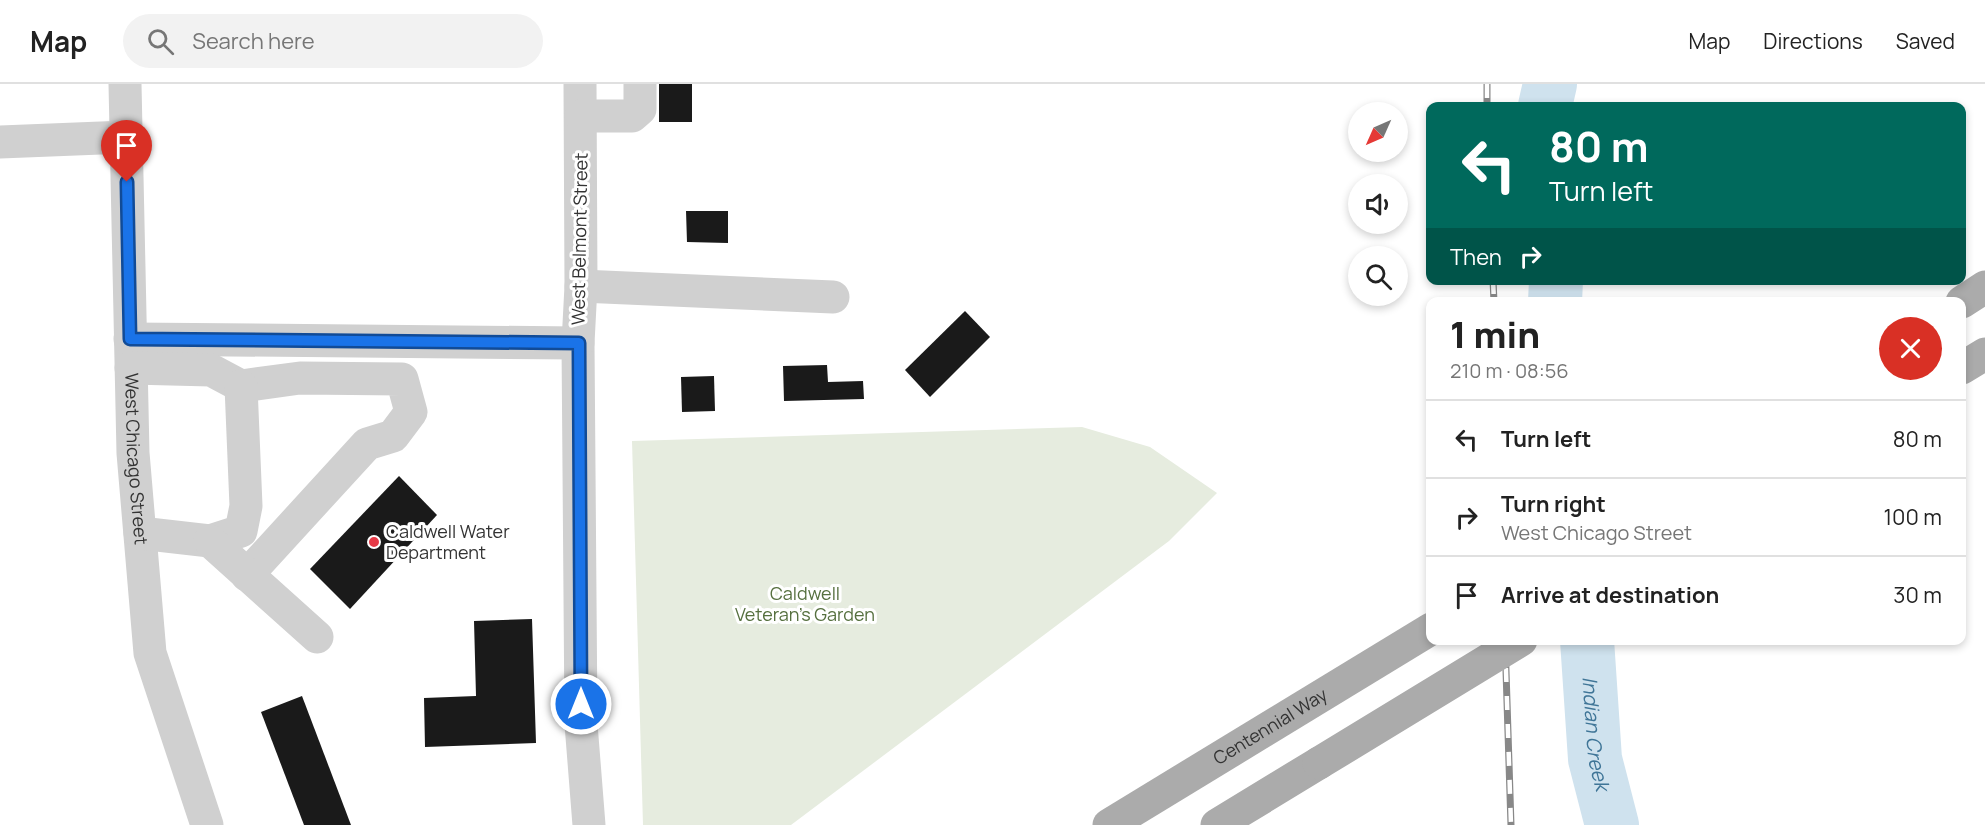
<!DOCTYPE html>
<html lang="en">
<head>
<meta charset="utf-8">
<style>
  :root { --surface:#fff; --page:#f2f2f2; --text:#222; --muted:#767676; --line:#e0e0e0 }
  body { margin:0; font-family:Manrope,sans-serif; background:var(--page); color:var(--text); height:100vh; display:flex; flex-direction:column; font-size:22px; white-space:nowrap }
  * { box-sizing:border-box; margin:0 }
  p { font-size:20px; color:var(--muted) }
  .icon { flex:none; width:33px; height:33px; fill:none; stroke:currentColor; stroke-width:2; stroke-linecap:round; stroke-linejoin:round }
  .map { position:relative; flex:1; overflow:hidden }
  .sheet { position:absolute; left:1426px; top:213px; width:540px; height:348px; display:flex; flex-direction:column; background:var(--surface); border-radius:12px; box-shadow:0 3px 9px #0003 }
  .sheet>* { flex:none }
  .guide { position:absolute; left:1426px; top:18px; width:540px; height:183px; border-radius:12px; box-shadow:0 3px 9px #0003; background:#00695c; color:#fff; overflow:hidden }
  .needle { width:39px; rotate:225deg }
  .controls { position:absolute; left:1348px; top:18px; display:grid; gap:12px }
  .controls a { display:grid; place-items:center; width:60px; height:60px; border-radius:50%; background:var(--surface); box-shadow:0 3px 9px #0003; font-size:30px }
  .pin { position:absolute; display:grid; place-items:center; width:51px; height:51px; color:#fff; margin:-62px -26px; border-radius:50% 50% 50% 0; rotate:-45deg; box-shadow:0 0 6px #0007 }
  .pin .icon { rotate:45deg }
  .me { position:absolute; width:66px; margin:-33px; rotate:0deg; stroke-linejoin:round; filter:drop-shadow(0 0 4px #0008) }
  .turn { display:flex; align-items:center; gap:21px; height:126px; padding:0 24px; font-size:27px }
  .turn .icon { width:78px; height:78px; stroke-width:2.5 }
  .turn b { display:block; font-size:42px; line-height:51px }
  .then { display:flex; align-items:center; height:57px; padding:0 24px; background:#0003; gap:12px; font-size:22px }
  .round { display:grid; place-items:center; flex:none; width:63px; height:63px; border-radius:32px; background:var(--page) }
  .summary { display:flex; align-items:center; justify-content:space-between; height:102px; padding:0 24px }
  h1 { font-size:36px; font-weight:800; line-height:45px }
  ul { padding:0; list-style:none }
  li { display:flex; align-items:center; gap:18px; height:78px; padding:0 24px; border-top:2px solid var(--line) }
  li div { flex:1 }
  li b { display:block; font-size:22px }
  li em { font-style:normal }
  header { display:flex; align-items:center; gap:36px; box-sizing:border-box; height:84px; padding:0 30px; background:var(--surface); border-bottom:2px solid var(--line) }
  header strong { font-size:28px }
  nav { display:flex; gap:33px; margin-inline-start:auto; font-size:21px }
  .search { width:420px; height:54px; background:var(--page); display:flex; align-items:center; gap:15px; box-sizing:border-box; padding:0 21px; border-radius:33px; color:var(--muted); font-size:22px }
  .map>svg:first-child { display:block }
  .green { fill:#e6ecdf }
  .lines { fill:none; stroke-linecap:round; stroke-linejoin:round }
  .river { stroke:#cfe2ee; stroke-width:54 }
  .building { fill:#1a1a1a }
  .minor { stroke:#d0d0d0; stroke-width:33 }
  .major { stroke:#ababab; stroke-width:33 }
  .rail-casing { stroke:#888; stroke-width:7 }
  .rail { stroke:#fff; stroke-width:4.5; stroke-dasharray:14; stroke-linecap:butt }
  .major-bridge { stroke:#ababab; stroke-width:33 }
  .route-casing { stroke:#114b97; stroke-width:15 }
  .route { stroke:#1a73e8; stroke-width:10 }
  .poi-dot { fill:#e63946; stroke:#fff; stroke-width:2 }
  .labels { text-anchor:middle; stroke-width:6; stroke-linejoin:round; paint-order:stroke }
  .street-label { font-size:18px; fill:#333; stroke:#fff }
  .poi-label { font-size:18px; fill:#333; stroke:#fff; text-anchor:start }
  .park-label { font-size:18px; fill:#56703f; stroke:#fff }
  .water-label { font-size:20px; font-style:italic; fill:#3f7597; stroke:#fff }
</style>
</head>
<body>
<header>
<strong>Map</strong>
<div class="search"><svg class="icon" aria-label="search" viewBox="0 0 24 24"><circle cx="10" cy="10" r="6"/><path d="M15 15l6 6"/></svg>Search here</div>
<nav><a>Map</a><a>Directions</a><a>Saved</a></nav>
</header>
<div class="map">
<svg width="1985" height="741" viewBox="0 0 1985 741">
  <rect width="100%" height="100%" fill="#fff"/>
  <polygon class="green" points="1082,343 1150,363 1217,409 1169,457 791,741 643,741 632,357"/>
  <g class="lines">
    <g class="river">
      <polyline points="1545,22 1550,0"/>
      <polyline points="1555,218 1556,196"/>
      <path id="s1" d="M1587,556l8,119 17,66"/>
    </g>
  </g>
  <g class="building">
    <rect x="659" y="0" width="33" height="38"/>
    <polygon points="686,127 728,127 728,159 687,158"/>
    <polygon points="965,227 990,253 930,313 905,286"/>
    <polygon points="827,281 828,298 863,297 864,315 784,317 783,282"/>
    <polygon points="714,292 715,327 682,328 681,293"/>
    <polygon points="399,392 437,431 350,525 310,485"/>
    <polygon points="532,535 536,659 425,663 424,614 476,612 474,537"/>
    <polygon points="302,612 351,741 304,741 261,628"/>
  </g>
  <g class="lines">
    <g class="minor">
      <path id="s2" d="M125,0l8,369 17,200 57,172"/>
      <polyline points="580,0 581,202 578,259 581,640 589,741"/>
      <polyline points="581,32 632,32 640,25 640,0"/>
      <polyline points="0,58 126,53"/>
      <polyline points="581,202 833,213"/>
      <polyline points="130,255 578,259"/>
      <polyline points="131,284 211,286 241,302 300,294 402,295 411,328 393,352 367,360 247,491"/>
      <polyline points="140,449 210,457 241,447 246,422 241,302"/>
      <polyline points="210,457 317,553"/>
    </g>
    <g class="major">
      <polyline points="1962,218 1985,203"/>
      <polyline points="1962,284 1985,270"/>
      <path id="s3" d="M1109,741l322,-196"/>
      <polyline points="1217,741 1319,679"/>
    </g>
    <g class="rail-casing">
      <g id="rail">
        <polyline points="1487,0 1487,22"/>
        <polyline points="1493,196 1494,218"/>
        <polyline points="1505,556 1511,741"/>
      </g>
    </g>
    <use href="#rail" class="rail"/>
    <polyline class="major-bridge" points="1319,679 1521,556"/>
  </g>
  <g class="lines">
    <g class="route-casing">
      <polyline id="route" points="127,98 130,255 579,259 581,620"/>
    </g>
    <use href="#route" class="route"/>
  </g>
  <circle class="poi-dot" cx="374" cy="458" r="6"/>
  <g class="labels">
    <g class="street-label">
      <text transform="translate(580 155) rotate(-89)" y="6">West Belmont Street</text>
      <text dy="6" stroke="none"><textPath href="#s2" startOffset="375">West Chicago Street</textPath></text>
      <text dy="6" stroke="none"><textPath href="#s3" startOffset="189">Centennial Way</textPath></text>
    </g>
    <g class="poi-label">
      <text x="386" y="454">Caldwell Water<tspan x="386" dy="21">Department</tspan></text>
    </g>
    <g class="park-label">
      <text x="805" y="516">Caldwell<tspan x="805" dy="21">Veteran's Garden</tspan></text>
    </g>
    <g class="water-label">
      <text dy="7" stroke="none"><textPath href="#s1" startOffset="94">Indian Creek</textPath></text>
    </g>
  </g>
</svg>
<div class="controls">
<a><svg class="needle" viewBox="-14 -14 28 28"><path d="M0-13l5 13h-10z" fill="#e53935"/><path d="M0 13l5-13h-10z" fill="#767676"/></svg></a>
<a><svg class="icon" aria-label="sound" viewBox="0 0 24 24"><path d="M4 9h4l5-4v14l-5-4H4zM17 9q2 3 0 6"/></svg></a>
<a><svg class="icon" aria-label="search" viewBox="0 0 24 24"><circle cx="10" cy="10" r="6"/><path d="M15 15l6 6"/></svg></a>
</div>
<div class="pin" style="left:127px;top:98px;background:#d93025"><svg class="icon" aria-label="arrive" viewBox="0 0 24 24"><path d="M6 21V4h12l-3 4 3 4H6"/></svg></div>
<svg class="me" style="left:581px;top:620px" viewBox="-20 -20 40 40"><circle r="17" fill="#1a73e8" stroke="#fff" stroke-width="3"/><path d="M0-11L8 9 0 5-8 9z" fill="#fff"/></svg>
<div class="guide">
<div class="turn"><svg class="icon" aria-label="left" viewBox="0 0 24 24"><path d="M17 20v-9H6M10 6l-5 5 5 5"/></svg><div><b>80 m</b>Turn left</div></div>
<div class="then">Then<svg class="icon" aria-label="right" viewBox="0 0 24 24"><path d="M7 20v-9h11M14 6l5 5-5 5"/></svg></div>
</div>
<section class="sheet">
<div class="summary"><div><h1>1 min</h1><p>210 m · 08:56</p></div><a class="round" style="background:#d93025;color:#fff"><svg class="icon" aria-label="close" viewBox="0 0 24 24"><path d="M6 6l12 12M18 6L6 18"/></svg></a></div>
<ul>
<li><svg class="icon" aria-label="left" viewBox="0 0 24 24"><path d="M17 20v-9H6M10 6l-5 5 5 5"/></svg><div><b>Turn left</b></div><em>80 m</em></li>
<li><svg class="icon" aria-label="right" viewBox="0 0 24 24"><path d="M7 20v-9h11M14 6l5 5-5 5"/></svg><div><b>Turn right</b><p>West Chicago Street</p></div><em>100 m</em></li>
<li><svg class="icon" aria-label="arrive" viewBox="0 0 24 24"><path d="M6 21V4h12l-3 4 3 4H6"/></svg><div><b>Arrive at destination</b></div><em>30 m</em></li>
</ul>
</section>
</div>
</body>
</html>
